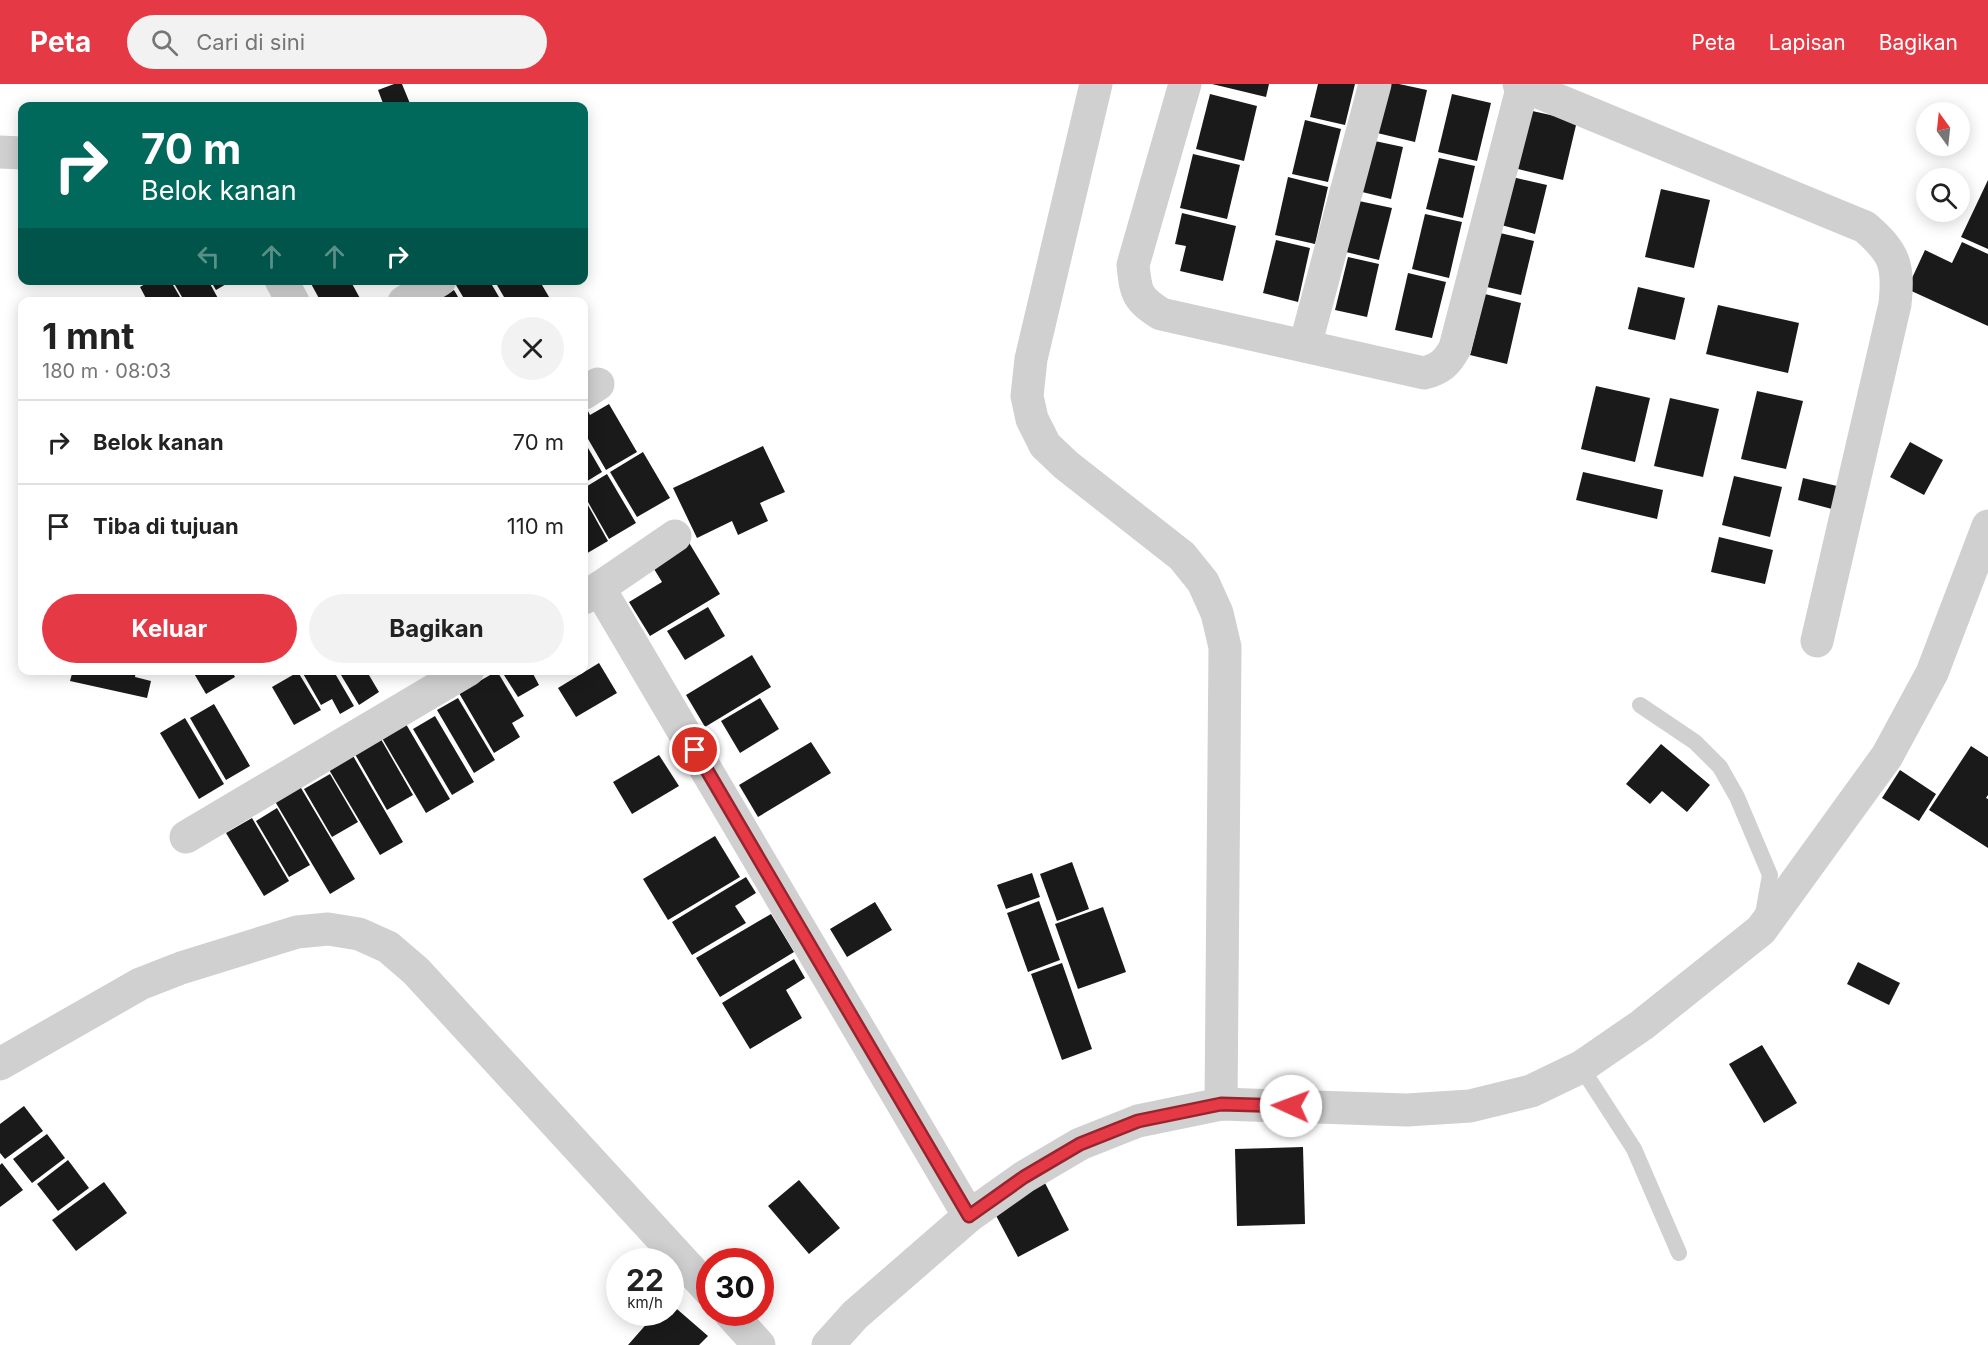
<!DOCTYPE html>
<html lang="id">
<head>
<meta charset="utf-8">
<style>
  :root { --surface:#fff; --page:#f2f2f2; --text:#222; --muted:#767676; --line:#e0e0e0; --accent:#e63946 }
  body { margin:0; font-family:Inter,sans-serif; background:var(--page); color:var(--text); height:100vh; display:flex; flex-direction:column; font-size:22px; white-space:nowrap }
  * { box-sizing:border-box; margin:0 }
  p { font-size:20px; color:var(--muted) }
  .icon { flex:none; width:33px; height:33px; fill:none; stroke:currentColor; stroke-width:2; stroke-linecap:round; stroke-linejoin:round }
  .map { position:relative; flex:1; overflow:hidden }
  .details { position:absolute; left:18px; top:213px; width:570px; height:378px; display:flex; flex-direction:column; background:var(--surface); border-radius:12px; box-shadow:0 3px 15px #0003 }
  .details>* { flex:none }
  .guide { position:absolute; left:18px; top:18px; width:570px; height:183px; border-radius:12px; box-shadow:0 3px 15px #0003; background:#00695c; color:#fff; overflow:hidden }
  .needle { width:39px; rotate:345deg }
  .fabs { position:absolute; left:1916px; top:18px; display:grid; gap:12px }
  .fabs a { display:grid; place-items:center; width:54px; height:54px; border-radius:50%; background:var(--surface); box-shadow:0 3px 15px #0003; font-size:30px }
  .speed { position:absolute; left:606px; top:1164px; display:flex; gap:12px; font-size:30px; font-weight:700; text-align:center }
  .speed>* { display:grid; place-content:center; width:78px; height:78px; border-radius:50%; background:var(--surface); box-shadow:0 3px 15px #0003; line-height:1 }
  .speed small { font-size:15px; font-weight:400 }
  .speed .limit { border:9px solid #d22; background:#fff; color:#111 }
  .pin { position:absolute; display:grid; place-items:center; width:51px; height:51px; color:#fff; margin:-26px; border:3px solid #fff; border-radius:50%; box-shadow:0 2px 6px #0007 }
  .me { position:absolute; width:66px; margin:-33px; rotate:272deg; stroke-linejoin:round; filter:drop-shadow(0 0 4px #0008) }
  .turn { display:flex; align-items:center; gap:21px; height:126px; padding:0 24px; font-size:27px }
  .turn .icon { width:78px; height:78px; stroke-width:2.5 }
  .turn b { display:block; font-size:42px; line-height:51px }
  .lanes { display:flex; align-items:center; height:57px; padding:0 24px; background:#0003; justify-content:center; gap:30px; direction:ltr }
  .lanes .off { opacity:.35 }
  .round { display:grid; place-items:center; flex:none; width:63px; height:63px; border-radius:32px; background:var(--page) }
  .summary { display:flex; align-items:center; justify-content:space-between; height:102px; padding:0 24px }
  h1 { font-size:36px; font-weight:700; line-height:45px }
  .button { display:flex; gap:12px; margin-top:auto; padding:12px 24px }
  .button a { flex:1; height:69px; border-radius:36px; background:var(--accent); color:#fff; font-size:24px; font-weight:700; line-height:69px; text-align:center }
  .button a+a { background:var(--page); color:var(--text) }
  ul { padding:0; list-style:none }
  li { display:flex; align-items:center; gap:18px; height:84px; padding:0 24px; border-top:2px solid var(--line) }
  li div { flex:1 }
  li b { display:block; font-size:22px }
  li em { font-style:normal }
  header { display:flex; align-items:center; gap:36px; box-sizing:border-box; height:84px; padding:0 30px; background:var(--accent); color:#fff }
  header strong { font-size:28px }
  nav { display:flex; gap:33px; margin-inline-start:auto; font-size:21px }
  .search { width:420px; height:54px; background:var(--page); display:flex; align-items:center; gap:15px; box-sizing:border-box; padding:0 21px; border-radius:33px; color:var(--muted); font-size:22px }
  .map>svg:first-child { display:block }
  .building { fill:#1a1a1a }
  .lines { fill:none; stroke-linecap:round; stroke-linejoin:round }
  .service { stroke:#d0d0d0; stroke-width:16 }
  .minor { stroke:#d0d0d0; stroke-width:33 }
  .route-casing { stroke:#96252e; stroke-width:15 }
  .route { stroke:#e63946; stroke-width:10 }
</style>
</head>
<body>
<header>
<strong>Peta</strong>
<div class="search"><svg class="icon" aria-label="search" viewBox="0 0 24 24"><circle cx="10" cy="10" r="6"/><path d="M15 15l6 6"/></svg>Cari di sini</div>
<nav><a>Peta</a><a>Lapisan</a><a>Bagikan</a></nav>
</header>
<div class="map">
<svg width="1988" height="1261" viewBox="0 0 1988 1261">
  <rect width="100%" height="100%" fill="#fff"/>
  <g class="building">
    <polygon points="394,0 402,0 411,22 384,22 378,6"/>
    <polygon points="1212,0 1269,0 1266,13"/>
    <polygon points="1318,0 1355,0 1345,41 1310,33"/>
    <polygon points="1384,0 1399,0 1427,6 1415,58 1373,48"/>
    <polygon points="1210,10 1257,22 1244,77 1196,65"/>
    <polygon points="1452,10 1491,19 1477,77 1438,68"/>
    <polygon points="1528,26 1577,37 1563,96 1514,84"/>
    <polygon points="1305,36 1341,45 1328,98 1292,90"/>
    <polygon points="1370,56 1403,63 1391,115 1358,107"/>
    <polygon points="1193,70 1240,81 1227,135 1180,124"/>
    <polygon points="1439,74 1475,82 1463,134 1426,125"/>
    <polygon points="1288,93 1328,103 1315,160 1275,151"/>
    <polygon points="1512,93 1547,101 1535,150 1501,141"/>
    <polygon points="1988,96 1988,165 1961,153"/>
    <polygon points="1661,105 1710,116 1694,184 1645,173"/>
    <polygon points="1359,117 1392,124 1379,176 1346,168"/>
    <polygon points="1182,129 1236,142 1223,197 1180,187 1186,162 1175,160"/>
    <polygon points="1425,130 1462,138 1449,194 1412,185"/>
    <polygon points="1500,149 1534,157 1521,211 1487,203"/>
    <polygon points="1276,156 1310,164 1298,218 1263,209"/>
    <polygon points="1962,158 1988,170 1988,242 1907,205 1925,166 1952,179"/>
    <polygon points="1348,173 1379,180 1367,233 1335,226"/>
    <polygon points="1408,189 1446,198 1432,254 1395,246"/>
    <polygon points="152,196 170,196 183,218 148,218 140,203"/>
    <polygon points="172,196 208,196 220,218 185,218"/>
    <polygon points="210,196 233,196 216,206"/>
    <polygon points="309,196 350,196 362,218 321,218"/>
    <polygon points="464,196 489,196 502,218 466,218 456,201"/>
    <polygon points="494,196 539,196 552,218 507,218"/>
    <polygon points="1638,203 1685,214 1675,256 1628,245"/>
    <polygon points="454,206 461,218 435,218"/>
    <polygon points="1485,210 1521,219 1507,280 1470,271"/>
    <polygon points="1718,221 1799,239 1788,289 1706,270"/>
    <polygon points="1596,302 1650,314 1635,378 1581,365"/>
    <polygon points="1757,307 1803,317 1786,385 1741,375"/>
    <polygon points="1670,314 1719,325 1703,393 1654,382"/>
    <polygon points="584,319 590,331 609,320 637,368 606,386 584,348"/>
    <polygon points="584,357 602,388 584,399"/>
    <polygon points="1910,358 1943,376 1924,411 1890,393"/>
    <polygon points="763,362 785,408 760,419 768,437 738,451 732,437 697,454 673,404"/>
    <polygon points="643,368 670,414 637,433 610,388"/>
    <polygon points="1583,388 1663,406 1657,435 1576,416"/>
    <polygon points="607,390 636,439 609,455 584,411 584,404"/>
    <polygon points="1734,392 1782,403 1770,453 1722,441"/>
    <polygon points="1803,394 1837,402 1832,425 1798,416"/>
    <polygon points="584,414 608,457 584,471"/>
    <polygon points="1719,453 1773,466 1765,500 1711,488"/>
    <polygon points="688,457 720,510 650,552 629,518 662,498 651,480"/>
    <polygon points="708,523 725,552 685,576 667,547"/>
    <polygon points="752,571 771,603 705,643 686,611"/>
    <polygon points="599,579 617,609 576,633 558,604"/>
    <polygon points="73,586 136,586 135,593 151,597 147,614 70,597"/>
    <polygon points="192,586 231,586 235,593 206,610"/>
    <polygon points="301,586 333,586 354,622 340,630 332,615 321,621"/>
    <polygon points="338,586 366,586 379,608 359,621"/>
    <polygon points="513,586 531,586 539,601 518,613 504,591"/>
    <polygon points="497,587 524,632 512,639 520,653 494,669 459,609"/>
    <polygon points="298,588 321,626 294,641 272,603"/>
    <polygon points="458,614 495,676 474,689 437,626"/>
    <polygon points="760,614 779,645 740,669 721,637"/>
    <polygon points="214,620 250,682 226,696 190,634"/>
    <polygon points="435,632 474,698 452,711 413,645"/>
    <polygon points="185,634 224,700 199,715 160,649"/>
    <polygon points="403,635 450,715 426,729 379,649"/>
    <polygon points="378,650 413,711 387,726 352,665"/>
    <polygon points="811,658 831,689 758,733 739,701"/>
    <polygon points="1661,660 1710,701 1687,728 1662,707 1650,720 1626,700"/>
    <polygon points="1971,662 1988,673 1988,711 1986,714 1988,715 1988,764 1929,726"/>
    <polygon points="352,670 403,758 380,771 328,684"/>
    <polygon points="659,671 679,702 632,730 613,698"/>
    <polygon points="1900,686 1936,710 1919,737 1882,714"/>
    <polygon points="330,690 358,738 332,753 304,705"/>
    <polygon points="298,699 355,795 330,810 273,714"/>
    <polygon points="277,724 310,781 289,793 256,737"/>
    <polygon points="252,734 289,797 264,812 226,749"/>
    <polygon points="715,752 740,793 668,836 643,795"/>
    <polygon points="1072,778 1089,825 1057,837 1040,790"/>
    <polygon points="1032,789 1040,813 1006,825 997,801"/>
    <polygon points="746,793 756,809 735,822 746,839 692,871 672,838"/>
    <polygon points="1039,817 1060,876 1028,888 1007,829"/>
    <polygon points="875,818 892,846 847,873 830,845"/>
    <polygon points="1103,823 1126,888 1078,905 1055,840"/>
    <polygon points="771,830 794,868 720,913 696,874"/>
    <polygon points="794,875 805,894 786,906 802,934 750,965 722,919"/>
    <polygon points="1858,878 1900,899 1889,921 1847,900"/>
    <polygon points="1062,879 1092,965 1062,976 1031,890"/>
    <polygon points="1762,961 1797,1019 1764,1039 1729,980"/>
    <polygon points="24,1022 43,1047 5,1075 0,1069 0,1040"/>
    <polygon points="47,1050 65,1074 32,1099 13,1075"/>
    <polygon points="1303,1063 1305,1140 1237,1142 1235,1065"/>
    <polygon points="68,1076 89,1104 58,1127 37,1100"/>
    <polygon points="2,1079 23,1106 0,1123 0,1081"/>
    <polygon points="799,1096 840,1144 809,1170 768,1122"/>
    <polygon points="104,1098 127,1129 76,1167 52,1136"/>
    <polygon points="1045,1099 1069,1146 1018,1173 993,1126"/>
    <polygon points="670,1219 708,1252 699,1261 628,1261 657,1228 670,1228"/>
  </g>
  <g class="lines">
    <g class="service">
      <polyline points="1640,621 1695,658 1720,683 1737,713 1770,791 1763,830"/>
      <polyline points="1581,983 1634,1065 1679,1169"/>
    </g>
    <g class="minor">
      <polyline points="1096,0 1031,275 1027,312 1032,335 1045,361 1066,381 1182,472 1203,498 1217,529 1225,563 1221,1020"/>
      <path d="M1185,0l-52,181c3,28 3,33 28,49l263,59c16,-4 23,-10 31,-25l68,-263"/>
      <path d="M1519,0l346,143c30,26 34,38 30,77l-78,337"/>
      <polyline points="0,68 22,69"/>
      <polyline points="281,196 293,218"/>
      <polyline points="404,218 440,196"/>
      <polyline points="1305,262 1375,0"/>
      <polyline points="584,309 598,300"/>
      <polyline points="599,504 675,452"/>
      <polyline points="584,514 599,504 969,1132"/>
      <polyline points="186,753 468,586"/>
      <polyline points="0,980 140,900 181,884 297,848 328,845 359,850 388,863 416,887 710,1207"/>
      <polyline points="729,1228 759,1261"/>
      <polyline points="828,1261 855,1231 969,1132 1024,1093 1080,1060 1138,1037 1221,1020 1407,1026 1470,1022 1531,1007 1581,983 1642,941 1761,846 1887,672 1932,589 1988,442"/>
    </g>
  </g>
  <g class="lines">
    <g class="route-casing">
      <polyline id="route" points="695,666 969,1132 1024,1093 1080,1060 1138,1037 1221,1020 1291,1022"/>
    </g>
    <use href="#route" class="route"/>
  </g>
</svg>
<div class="fabs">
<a><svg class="needle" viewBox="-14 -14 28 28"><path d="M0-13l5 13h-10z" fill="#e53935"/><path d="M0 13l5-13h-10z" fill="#767676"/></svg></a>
<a><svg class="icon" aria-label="search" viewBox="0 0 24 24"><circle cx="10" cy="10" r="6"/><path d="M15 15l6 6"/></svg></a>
</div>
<div class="speed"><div>22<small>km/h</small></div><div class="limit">30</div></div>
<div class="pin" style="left:695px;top:666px;background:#d93025"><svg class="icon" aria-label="arrive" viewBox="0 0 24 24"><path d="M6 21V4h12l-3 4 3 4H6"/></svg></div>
<svg class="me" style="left:1291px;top:1022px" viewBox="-20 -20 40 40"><circle r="19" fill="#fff"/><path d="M0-13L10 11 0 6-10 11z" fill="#e63946"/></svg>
<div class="guide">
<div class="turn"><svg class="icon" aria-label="right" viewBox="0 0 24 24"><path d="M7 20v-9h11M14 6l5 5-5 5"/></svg><div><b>70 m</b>Belok kanan</div></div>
<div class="lanes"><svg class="icon off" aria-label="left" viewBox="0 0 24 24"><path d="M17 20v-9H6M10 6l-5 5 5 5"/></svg><svg class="icon off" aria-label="ahead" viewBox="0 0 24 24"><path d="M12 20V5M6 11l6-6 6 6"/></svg><svg class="icon off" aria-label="ahead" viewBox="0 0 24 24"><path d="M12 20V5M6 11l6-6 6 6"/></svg><svg class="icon" aria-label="right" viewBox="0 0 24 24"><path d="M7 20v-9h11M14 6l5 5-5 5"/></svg></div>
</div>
<section class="details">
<div class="summary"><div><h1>1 mnt</h1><p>180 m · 08:03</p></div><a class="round"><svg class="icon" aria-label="close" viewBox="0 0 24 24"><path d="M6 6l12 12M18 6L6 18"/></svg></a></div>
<ul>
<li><svg class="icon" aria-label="right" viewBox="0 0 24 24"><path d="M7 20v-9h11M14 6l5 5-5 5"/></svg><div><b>Belok kanan</b></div><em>70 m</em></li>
<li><svg class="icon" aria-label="arrive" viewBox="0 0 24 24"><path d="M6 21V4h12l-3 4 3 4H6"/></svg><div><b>Tiba di tujuan</b></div><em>110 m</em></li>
</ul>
<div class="button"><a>Keluar</a><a>Bagikan</a></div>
</section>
</div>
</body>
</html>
